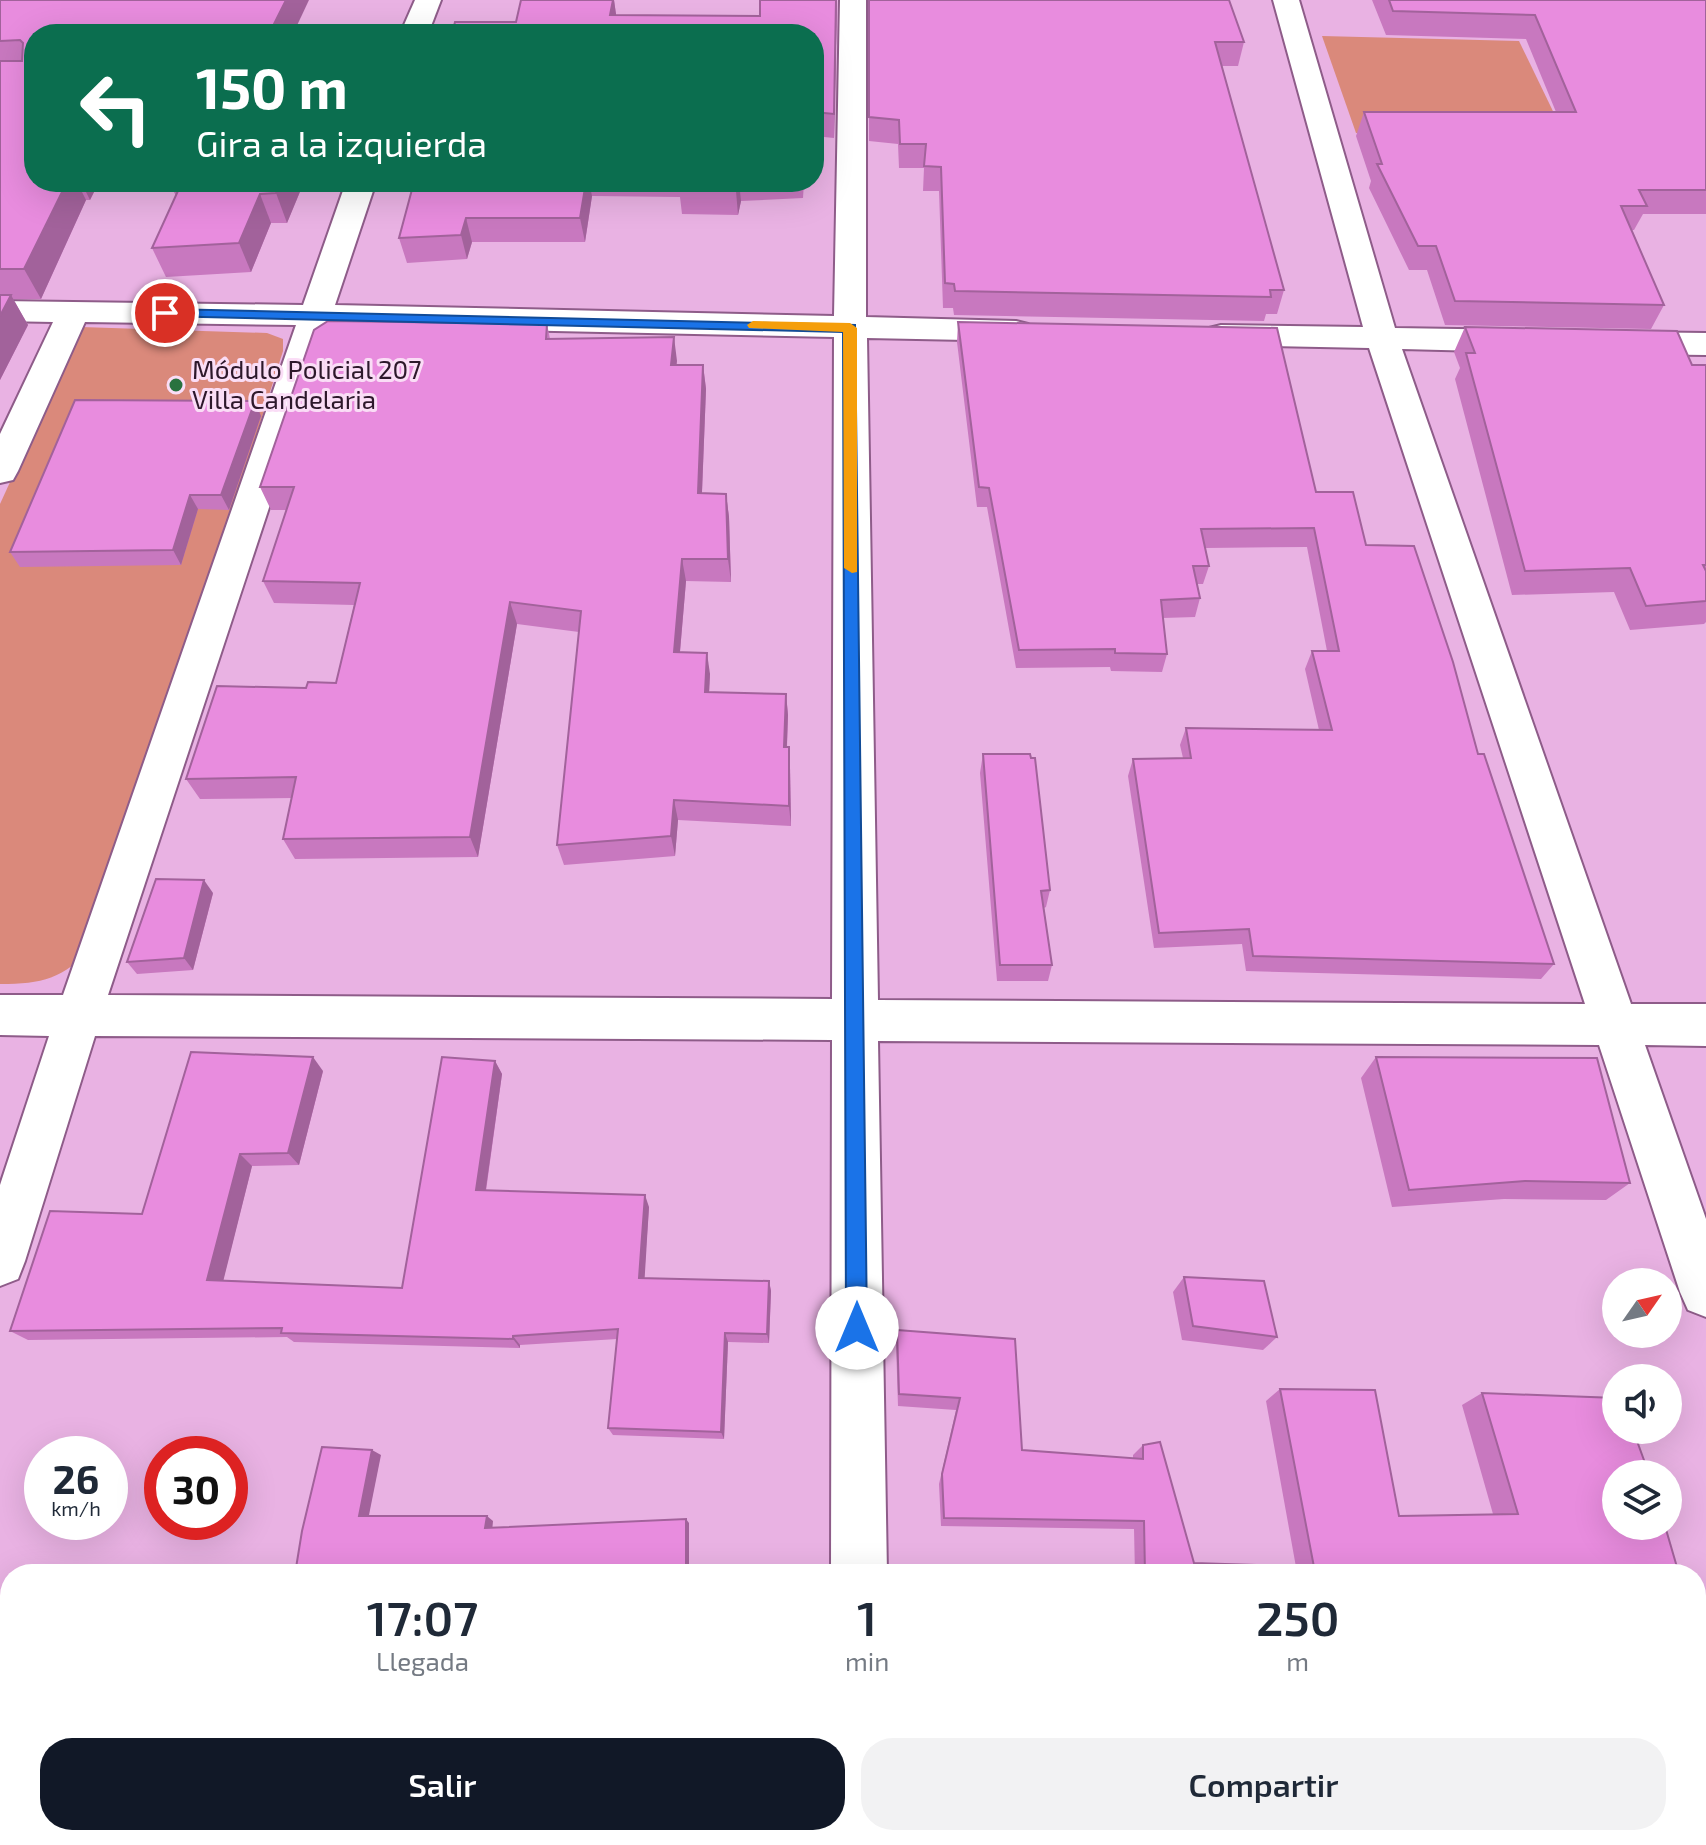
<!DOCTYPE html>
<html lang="es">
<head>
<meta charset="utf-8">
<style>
  :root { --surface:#fff; --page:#f2f2f3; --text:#1f2937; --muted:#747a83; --accent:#111827 }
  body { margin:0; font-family:"Exo 2",sans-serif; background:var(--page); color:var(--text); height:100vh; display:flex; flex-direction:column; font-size:30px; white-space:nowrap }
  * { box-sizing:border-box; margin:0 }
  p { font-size:26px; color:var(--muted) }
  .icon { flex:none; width:44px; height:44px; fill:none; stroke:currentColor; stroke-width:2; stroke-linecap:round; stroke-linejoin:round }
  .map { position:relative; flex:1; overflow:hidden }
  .side { position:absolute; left:0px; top:1564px; width:1706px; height:282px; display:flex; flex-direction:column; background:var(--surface); border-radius:32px 32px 0 0; box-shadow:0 8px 32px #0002 }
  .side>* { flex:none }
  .guide { position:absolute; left:24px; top:24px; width:800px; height:168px; border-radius:32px; box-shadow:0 8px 32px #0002; background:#0b6e4f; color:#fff; overflow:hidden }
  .needle { width:52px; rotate:56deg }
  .fabs { position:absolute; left:1602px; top:1268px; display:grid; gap:16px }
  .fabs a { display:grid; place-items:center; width:80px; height:80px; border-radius:50%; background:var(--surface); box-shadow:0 8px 32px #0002; font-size:40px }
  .speed { position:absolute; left:24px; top:1436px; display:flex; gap:16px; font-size:40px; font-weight:700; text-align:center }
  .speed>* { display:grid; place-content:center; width:104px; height:104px; border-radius:50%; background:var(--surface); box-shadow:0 8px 32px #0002; line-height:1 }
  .speed small { font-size:20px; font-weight:400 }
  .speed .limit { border:12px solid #d22; background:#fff; color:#111 }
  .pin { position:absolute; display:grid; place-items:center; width:68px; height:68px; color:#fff; margin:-34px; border:4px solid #fff; border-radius:50%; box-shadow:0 2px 8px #0007 }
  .me { position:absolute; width:88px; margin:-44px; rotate:0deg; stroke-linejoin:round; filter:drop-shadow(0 0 6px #0008) }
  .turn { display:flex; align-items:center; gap:28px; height:168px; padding:0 40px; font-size:36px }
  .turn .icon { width:104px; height:104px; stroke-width:2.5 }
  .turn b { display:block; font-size:56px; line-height:68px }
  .eta { display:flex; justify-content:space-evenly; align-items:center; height:136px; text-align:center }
  .eta b { font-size:48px; font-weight:600; line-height:56px }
  .button { display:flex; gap:16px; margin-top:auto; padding:16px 40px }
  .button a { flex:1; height:92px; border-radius:32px; background:var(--accent); color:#fff; font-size:32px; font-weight:600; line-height:92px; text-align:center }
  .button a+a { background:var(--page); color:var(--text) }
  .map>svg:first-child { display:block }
  .green { fill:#da897b }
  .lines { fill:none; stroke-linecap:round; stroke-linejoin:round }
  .street-casing { stroke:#8e5c89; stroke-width:4 }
  .street { fill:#fff; fill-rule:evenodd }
  .wall { fill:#c878bf }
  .shaded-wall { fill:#a2629b }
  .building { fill:#e88cde; stroke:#a2629b; stroke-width:2 }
  .route { fill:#1a73e8; stroke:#114b97; stroke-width:2 }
  .slow { fill:#f59e0b }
  .poi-dot { fill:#29723f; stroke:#faddf6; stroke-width:3 }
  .labels { text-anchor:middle; stroke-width:6; stroke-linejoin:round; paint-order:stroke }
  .far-poi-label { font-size:26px; fill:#2d182b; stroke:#faddf6; text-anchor:start }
</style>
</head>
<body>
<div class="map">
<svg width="1706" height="1845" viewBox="0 0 1706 1845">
  <rect width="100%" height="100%" fill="#e9b2e3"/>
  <g class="green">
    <polygon points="1322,36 1519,41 1564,134 1356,133"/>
    <path d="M81,327l186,6 16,6v12l-190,596c-31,32 -50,37 -93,37v-480z"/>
  </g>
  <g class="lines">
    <g class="street-casing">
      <g id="street">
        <polygon points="415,0 441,0 428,34 400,34"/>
        <path d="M840,0h26v317l150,4 12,3 4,7 -4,7 -12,3 -149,-3 11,662 707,4 -216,-656 -148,-3 -12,-3 -4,-7 4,-7 12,-3 142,2 -90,-327h26l96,328 125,2 12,4 4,7 -4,7 -12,4 -118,-3 229,655h75v42l-61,-1 61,174v98l-18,-7 -8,-18 -81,-247 -721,-4 9,533h-56l1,-534 -737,-4 -70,225 -7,18 -18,7v-101l49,-149 -49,-1v-40h63l233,-670 -211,-3 -67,149 -5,9 -13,3v-49l53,-112 -53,-1v-20l303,4 43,-123h30l-41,123 499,11zM329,326l505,11 -2,662 -724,-4z"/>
        <polygon points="1624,332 1706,333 1706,355 1624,354 1612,350 1608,343 1612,336"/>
        <rect x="830" y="1836" width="62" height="9"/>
      </g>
    </g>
    <use href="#street" class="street"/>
  </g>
  <g class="wall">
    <polygon points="0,0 34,34 34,182 99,182 90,200 86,200 41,299 13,299 28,325 0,380"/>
    <polygon points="521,0 614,0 616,15 760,16 760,0 837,0 834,138 814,136 814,34 516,22"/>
    <polygon points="869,0 1244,42 1238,66 1222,66 1284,290 1277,314 1266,314 1264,321 954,315 953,308 943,308 939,191 923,191 924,168 899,168 898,144 869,141"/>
    <polygon points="1372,0 1706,0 1706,214 1643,214 1634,230 1632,230 1664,305 1651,329 1445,325 1427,270 1409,270 1369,188 1371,181 1356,136 1364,112 1556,112 1526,39 1386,35"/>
    <polygon points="169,182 304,182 287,223 271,223 251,272 166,277 152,248 176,196"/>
    <polygon points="414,182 804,182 803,198 741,201 738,215 682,214 680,197 592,196 585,242 472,242 467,259 407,263 399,238"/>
    <polygon points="958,322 1316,492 1366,545 1478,754 1554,964 1541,979 1246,971 1242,944 1154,948 1128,776 1133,759 1183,758 1180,745 1186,728 1319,730 1305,669 1312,651 1327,651 1307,547 1205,548 1209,566 1203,584 1197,584 1200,598 1195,617 1163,618 1167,654 1162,672 1111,671 1110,667 1016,668 987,507 977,507 957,342"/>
    <polygon points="547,324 550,339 674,337 676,365 703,365 706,389 702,493 726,494 729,517 731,582 686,581 680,652 710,674 709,692 786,694 788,715 787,747 789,747 790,768 791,826 678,820 675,856 564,865 557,845 579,632 517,624 478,857 295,859 283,839 292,798 200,799 186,779 306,688 336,683 354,605 274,603 263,581 286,510 271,510 260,487"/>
    <polygon points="1465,327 1692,365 1706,365 1706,622 1704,624 1630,630 1614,592 1512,595 1455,379 1460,368 1454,352"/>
    <polygon points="261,416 229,510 198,509 181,565 20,567 10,552"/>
    <polygon points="983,754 1050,890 1046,907 1044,908 1052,965 1048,981 997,981 980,773"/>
    <polygon points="213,893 193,970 137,974 127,962"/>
    <polygon points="1376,1057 1630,1183 1606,1200 1504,1199 1392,1207 1361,1078"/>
    <polygon points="495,1061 502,1074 486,1191 649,1207 644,1278 769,1281 771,1291 769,1343 728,1342 724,1439 613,1435 608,1428 617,1339 520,1345 520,1348 294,1342 287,1337 28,1340 10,1331 323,1071 299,1165 252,1166 223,1280 402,1288"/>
    <polygon points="1184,1277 1277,1337 1263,1350 1182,1340 1173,1292"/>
    <polygon points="897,1330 1022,1450 1133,1458 1133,1455 1143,1445 1194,1563 1296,1567 1266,1401 1280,1389 1399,1516 1493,1514 1462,1405 1482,1393 1679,1574 1135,1574 1134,1529 941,1526 939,1484 956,1410 898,1406 896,1344"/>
    <polygon points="0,1809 10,1810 10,1836 0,1845"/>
    <polygon points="1255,1836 1340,1836 1341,1845 1256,1845"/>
    <polygon points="638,1840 639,1845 472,1845 528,1841"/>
  </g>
  <g class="shaded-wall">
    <polygon points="286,0 309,0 293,34 269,34"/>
    <polygon points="613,0 614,0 617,21 610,15"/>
    <polygon points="836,0 837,0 834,138 834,114"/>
    <polygon points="67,182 77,182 86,200 41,299 24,269"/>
    <polygon points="81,182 99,182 90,200"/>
    <polygon points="281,182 304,182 287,223 276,193"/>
    <polygon points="586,182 589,182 592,196 585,242 580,218"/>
    <polygon points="738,182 739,182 741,201 738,215 736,191"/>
    <polygon points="260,194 271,223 251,272 239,243"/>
    <polygon points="466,218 472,242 467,259 461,235"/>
    <polygon points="11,295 28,325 0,380 0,316"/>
    <polygon points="674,337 677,361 674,389 671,365"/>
    <polygon points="703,365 706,389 701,516 698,493"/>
    <polygon points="255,401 261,416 229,510 221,495"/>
    <polygon points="726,494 729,517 731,582 728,559"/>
    <polygon points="190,495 198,509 181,565 173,550"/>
    <polygon points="682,559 686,581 678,674 674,652"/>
    <polygon points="510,602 517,624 478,857 470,837"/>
    <polygon points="707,653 710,674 708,713 705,692"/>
    <polygon points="786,694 788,715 786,768 784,747"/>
    <polygon points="789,747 790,768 791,826 789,806"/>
    <polygon points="674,800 678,820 675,856 671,836"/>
    <polygon points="204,880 213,893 193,970 184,958"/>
    <polygon points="313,1057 323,1071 299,1165 288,1153"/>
    <polygon points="495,1061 502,1074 484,1202 476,1190"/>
    <polygon points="240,1154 252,1166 221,1290 207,1280"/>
    <polygon points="645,1195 649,1207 644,1288 639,1278"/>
    <polygon points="769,1281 771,1291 769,1343 767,1334"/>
    <polygon points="725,1333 728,1342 724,1439 721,1432"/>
    <polygon points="513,1336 520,1345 520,1348 513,1339"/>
    <polygon points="372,1450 381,1455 368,1520 359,1516"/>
    <polygon points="487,1516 493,1521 492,1532 485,1528"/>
    <polygon points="686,1519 689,1523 689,1574 686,1574"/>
    <polygon points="36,1836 79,1836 77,1845 33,1845"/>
    <polygon points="303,1836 314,1836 312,1845 302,1845"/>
    <polygon points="518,1836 528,1836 528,1841 517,1843"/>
    <polygon points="638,1840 639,1845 632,1845 631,1843"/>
  </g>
  <g class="building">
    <polygon points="0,0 286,0 269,34 34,34 34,182 67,182 24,269 0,269 0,61 22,61 23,43 20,40 0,41"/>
    <polygon points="521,0 613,0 610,15 760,16 760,0 836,0 834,114 814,112 814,34 452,34 455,22 516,22"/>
    <polygon points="869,0 1229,0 1244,42 1215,42 1284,290 1270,290 1271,297 955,291 954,284 945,283 941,167 924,166 926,144 900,144 899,120 869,117"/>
    <polygon points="1389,0 1706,0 1706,190 1639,190 1647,206 1621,206 1664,305 1455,301 1436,246 1418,246 1377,164 1382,164 1364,112 1576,112 1535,15 1393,11"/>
    <polygon points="182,182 281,182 276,193 260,194 239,243 152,248"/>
    <polygon points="414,182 586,182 580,218 466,218 461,235 399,238"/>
    <polygon points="679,182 738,182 736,191 679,190"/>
    <polygon points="0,295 11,295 0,316"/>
    <polygon points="328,321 547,324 546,339 674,337 671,365 703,365 698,493 726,494 728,559 682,559 674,652 707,653 705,692 786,694 784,747 789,747 789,806 674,800 671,836 557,845 581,611 510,602 470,837 283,839 296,777 186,779 217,686 306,688 308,682 336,683 360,583 263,581 294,487 260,487 314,330"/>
    <polygon points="958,322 1277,328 1316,492 1353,492 1366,545 1414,546 1453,662 1478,754 1484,754 1554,964 1253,956 1249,929 1159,933 1133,759 1191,758 1186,728 1332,730 1312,651 1339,651 1314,528 1201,529 1209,566 1193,566 1200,598 1161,600 1167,654 1115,653 1115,649 1019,650 989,488 979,487"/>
    <polygon points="1465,327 1677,331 1692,365 1706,365 1706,565 1703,565 1706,571 1706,601 1646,606 1630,568 1525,571 1466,353 1475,353"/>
    <polygon points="75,400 255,401 221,495 190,495 173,550 10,552"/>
    <polygon points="983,754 1030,754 1031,758 1035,758 1050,890 1041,891 1052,965 1000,965"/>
    <polygon points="156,879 204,880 184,958 127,962"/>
    <polygon points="191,1052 313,1057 288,1153 240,1154 207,1280 402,1288 442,1057 495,1061 476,1190 645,1195 639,1278 769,1281 767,1334 725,1333 721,1432 608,1428 618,1329 513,1336 513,1339 281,1333 282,1328 10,1331 50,1211 142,1214"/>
    <polygon points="1376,1057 1597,1058 1630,1183 1525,1181 1409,1190"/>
    <polygon points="1184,1277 1264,1281 1277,1337 1193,1326"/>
    <polygon points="897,1330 1015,1339 1022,1450 1143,1459 1143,1445 1160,1442 1194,1563 1314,1567 1280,1389 1375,1390 1399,1516 1518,1514 1482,1393 1616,1398 1616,1430 1633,1430 1649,1474 1616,1474 1616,1526 1665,1526 1679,1574 1145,1574 1144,1521 944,1518 942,1474 960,1398 899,1394"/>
    <polygon points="322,1447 372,1450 359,1516 487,1516 485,1528 686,1519 686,1574 295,1574 302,1531"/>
    <polygon points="1706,1600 1706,1795 1696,1795 1696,1601"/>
    <polygon points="0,1818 10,1819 10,1836 36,1836 33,1845 0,1845"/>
    <polygon points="226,1836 303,1836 302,1845 224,1845"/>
    <polygon points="473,1836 518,1836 517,1843 631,1843 632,1845 472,1845"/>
    <polygon points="1271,1836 1340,1836 1341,1845 1271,1845"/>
  </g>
  <polygon class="route" points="165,309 855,325 867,1328 864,1335 857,1338 849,1335 846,1328 843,332 160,316 158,313"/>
  <polygon class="slow" points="753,321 850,323 857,328 857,572 852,573 844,568 843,332 749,328 747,325"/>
  <circle class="poi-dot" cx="176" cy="385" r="8"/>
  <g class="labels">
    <g class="far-poi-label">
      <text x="192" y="379">Módulo Policial 207<tspan x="192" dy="30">Villa Candelaria</tspan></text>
    </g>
  </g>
</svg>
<div class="fabs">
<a><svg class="needle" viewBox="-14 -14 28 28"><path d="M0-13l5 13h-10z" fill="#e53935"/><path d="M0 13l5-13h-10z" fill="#747a83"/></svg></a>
<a><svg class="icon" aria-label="sound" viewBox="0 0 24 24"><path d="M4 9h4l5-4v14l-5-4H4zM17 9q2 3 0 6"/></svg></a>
<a><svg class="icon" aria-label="layers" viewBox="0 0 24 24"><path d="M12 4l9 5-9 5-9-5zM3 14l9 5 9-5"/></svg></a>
</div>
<div class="speed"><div>26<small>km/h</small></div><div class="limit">30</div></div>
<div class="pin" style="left:165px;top:313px;background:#d93025"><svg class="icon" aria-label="arrive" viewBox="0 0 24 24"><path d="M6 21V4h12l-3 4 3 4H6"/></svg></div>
<svg class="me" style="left:857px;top:1328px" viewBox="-20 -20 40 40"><circle r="19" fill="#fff"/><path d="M0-13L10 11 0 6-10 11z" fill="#1a73e8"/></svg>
<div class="guide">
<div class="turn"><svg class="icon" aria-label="left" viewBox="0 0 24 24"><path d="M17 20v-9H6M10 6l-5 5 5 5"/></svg><div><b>150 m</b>Gira a la izquierda</div></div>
</div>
<section class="side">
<div class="eta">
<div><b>17:07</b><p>Llegada</p></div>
<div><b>1</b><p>min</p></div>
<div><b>250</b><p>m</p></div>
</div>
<div class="button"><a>Salir</a><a>Compartir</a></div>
</section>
</div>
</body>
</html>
